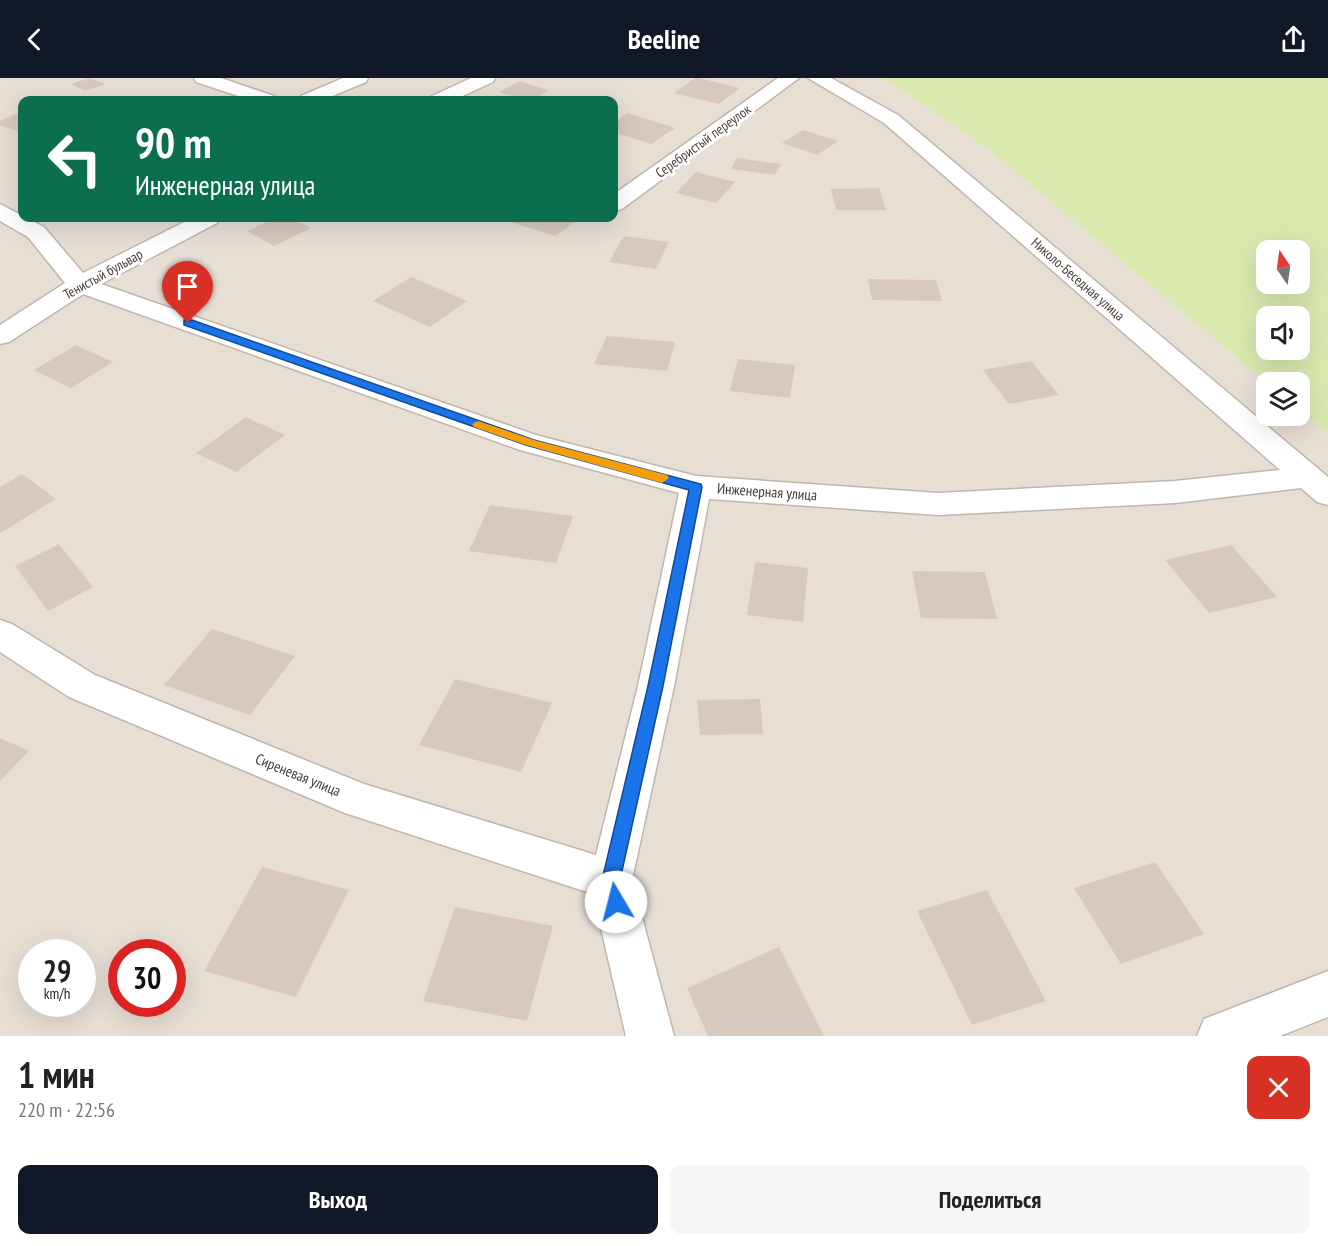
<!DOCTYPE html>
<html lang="ru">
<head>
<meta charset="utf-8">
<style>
  :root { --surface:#fff; --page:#f6f6f6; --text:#222; --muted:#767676; --accent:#111827 }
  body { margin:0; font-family:"PT Sans Narrow",sans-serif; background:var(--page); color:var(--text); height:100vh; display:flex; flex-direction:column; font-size:22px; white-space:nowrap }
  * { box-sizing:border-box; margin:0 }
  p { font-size:20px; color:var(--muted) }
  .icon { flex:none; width:33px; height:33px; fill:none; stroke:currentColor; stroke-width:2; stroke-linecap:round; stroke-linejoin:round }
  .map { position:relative; height:958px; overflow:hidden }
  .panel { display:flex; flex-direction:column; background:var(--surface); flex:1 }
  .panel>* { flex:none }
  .hud { position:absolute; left:18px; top:18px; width:600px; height:126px; border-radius:12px; box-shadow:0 6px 24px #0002; background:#0b6e4f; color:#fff; overflow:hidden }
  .needle { width:39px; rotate:347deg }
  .tools { position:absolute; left:1256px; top:162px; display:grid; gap:12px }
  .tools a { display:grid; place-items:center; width:54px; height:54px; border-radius:12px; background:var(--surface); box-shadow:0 6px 24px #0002; font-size:30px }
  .speed { position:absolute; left:18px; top:861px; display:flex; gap:12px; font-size:30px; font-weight:700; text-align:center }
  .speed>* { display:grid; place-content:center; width:78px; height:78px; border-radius:50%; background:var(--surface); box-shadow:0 6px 24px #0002; line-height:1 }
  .speed small { font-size:15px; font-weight:400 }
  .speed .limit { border:9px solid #d22; background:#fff; color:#111 }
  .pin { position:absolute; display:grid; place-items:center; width:51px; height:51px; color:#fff; margin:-62px -26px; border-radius:50% 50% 50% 0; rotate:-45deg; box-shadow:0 0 6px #0007 }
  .pin .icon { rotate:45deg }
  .me { position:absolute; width:66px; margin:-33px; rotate:352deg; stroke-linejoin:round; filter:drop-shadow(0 0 4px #0008) }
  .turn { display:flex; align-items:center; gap:21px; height:126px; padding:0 18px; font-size:27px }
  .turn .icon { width:78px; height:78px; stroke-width:2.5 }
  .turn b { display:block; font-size:42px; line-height:51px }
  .round { display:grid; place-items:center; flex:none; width:63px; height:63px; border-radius:12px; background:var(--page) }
  .head { display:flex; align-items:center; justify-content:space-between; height:102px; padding:0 18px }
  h1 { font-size:36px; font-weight:700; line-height:45px }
  .primary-button { display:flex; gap:12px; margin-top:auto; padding:12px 18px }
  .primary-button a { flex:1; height:69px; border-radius:12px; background:var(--accent); color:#fff; font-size:24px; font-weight:700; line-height:69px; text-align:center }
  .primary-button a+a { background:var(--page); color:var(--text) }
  header { display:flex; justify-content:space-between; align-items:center; height:78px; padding:0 18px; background:var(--accent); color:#fff; font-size:27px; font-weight:700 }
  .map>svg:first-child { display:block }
  .residential { fill:#e7ded4; fill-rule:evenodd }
  .green { fill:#d9e9ae; fill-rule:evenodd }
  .building { fill:#d8c9be }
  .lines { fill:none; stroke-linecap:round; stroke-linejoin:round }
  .minor-casing { stroke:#c2b6ab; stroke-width:3 }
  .minor { fill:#fff; fill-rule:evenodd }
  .route { fill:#1a73e8; stroke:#114b97; stroke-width:1.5 }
  .slow { fill:#f59e0b }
  .labels { text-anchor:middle; stroke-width:6; stroke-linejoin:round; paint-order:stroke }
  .far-street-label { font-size:14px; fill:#463c35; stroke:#fff }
  .street-label { font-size:15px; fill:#463c35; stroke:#fff }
</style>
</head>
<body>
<header><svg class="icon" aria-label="back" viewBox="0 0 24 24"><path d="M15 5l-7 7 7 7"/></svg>Beeline<svg class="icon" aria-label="share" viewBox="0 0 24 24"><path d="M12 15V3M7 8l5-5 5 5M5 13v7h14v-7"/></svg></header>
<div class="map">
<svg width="1328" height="958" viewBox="0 0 1328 958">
  <rect width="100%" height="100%" fill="#f3ede6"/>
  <path class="residential" d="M0,0h884l104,71 278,233v34h33v-6l29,24v602h-1328zM22,22h592v118h-592zM32,874h50v52h-50zM122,874h50v52h-50z"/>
  <path class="green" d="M884,0h444v356l-29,-24v-28h-33l-278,-233zM1266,172h33v34h-33zM1266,238h33v34h-33z"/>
  <g class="building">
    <polygon points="89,0 106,6 85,13 71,6"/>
    <polygon points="695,0 699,0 740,10 719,26 674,15"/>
    <polygon points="520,3 549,13 529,22 499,14"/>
    <polygon points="22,33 22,55 0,47 0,43"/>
    <polygon points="628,35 675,50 651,66 614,54 614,44"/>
    <polygon points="803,52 838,63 817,77 782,65"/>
    <polygon points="737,80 781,86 775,97 731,91"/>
    <polygon points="696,94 735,104 716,125 676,115"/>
    <polygon points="879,110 886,132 836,132 831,111"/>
    <polygon points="276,140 291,140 311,150 274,168 247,153"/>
    <polygon points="496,140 580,140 556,158"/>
    <polygon points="624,158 669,164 656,191 609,184"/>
    <polygon points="411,199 467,223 430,249 373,223"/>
    <polygon points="868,201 936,202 942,223 872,222"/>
    <polygon points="607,258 675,264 667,293 594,286"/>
    <polygon points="76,267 113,284 71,310 34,292"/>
    <polygon points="738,281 795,287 790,320 730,313"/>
    <polygon points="1031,283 1059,317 1009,326 983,292"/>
    <polygon points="246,339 285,357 236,394 196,375"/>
    <polygon points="22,396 56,421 0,455 0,409"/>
    <polygon points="490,427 573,438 556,485 469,473"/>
    <polygon points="59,466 93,509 48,533 15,488"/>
    <polygon points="1231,467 1277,519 1209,535 1165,482"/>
    <polygon points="755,484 808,490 803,544 747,537"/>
    <polygon points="912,493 985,494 997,541 921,540"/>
    <polygon points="212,551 295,578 250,637 164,607"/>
    <polygon points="455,601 552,625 521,694 419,667"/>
    <polygon points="760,621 763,656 700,657 697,622"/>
    <polygon points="0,660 29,673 0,703"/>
    <polygon points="1155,784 1204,856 1121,886 1074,810"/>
    <polygon points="262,789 349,812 296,919 204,893"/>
    <polygon points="987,812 1046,923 972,947 917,833"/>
    <polygon points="455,829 553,848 527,943 423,923"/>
    <polygon points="779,869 824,958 708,958 687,910"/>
  </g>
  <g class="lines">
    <g class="minor-casing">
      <g id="minor">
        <polygon points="194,0 221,0 274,18 277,22 250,22 196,4"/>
        <polygon points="343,0 368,0 366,4 323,22 298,22 301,18"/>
        <polygon points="471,0 495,0 493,4 454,22 429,22 432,18"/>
        <polygon points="778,0 799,0 622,131 614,133 614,116"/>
        <polygon points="808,0 831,0 898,37 1328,399 1328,427 1317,424 1301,410 1175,425 938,437 709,421 674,608 632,802 674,958 626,958 593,816 345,735 69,619 0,574 0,542 12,546 95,597 364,706 596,777 638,608 679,415 520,372 83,216 9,264 0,266 0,247 65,205 28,159 0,143 0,126 44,149 83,195 192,140 220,140 217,145 101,206 539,358 696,398 938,415 1175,403 1280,392 884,45"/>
        <polygon points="1328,893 1328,939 1280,958 1197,958 1204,941"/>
      </g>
    </g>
    <use href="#minor" class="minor"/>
  </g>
  <polygon class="route" points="184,242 192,242 534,362 701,406 702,409 663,608 620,802 625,824 623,830 616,833 610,830 602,802 648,608 689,412 526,367 184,247"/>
  <polygon class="slow" points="478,343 534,362 667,397 669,400 662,405 526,367 474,349 472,346"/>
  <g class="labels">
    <g class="far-street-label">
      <text transform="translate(703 63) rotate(-36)" y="5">Серебристый переулок</text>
      <text transform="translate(103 196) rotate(-29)" y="5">Тенистый бульвар</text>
      <text transform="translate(1078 201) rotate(41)" y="5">Николо-Беседная улица</text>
    </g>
    <g class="street-label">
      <text transform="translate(767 414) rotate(4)" y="5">Инженерная улица</text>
      <text transform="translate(298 697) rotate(22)" y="5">Сиреневая улица</text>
    </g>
  </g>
</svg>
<div class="tools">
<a><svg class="needle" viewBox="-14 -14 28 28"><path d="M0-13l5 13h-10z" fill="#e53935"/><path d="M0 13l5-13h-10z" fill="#767676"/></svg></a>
<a><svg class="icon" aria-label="sound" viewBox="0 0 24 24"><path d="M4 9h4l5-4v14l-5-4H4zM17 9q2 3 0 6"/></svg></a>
<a><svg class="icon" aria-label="layers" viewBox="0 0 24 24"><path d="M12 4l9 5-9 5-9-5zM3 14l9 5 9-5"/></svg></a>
</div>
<div class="speed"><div>29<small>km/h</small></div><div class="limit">30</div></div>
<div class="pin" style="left:188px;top:245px;background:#d93025"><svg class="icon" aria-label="arrive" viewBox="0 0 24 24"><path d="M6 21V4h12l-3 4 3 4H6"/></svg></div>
<svg class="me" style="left:616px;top:824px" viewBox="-20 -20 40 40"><circle r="19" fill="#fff"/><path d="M0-13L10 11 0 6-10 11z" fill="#1a73e8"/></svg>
<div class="hud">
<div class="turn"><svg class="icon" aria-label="left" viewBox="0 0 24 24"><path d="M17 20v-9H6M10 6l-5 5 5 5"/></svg><div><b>90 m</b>Инженерная улица</div></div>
</div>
</div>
<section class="panel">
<div class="head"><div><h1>1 мин</h1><p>220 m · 22:56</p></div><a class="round" style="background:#d93025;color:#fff"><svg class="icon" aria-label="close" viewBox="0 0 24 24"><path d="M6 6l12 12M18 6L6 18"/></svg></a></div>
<div class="primary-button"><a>Выход</a><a>Поделиться</a></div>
</section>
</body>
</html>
